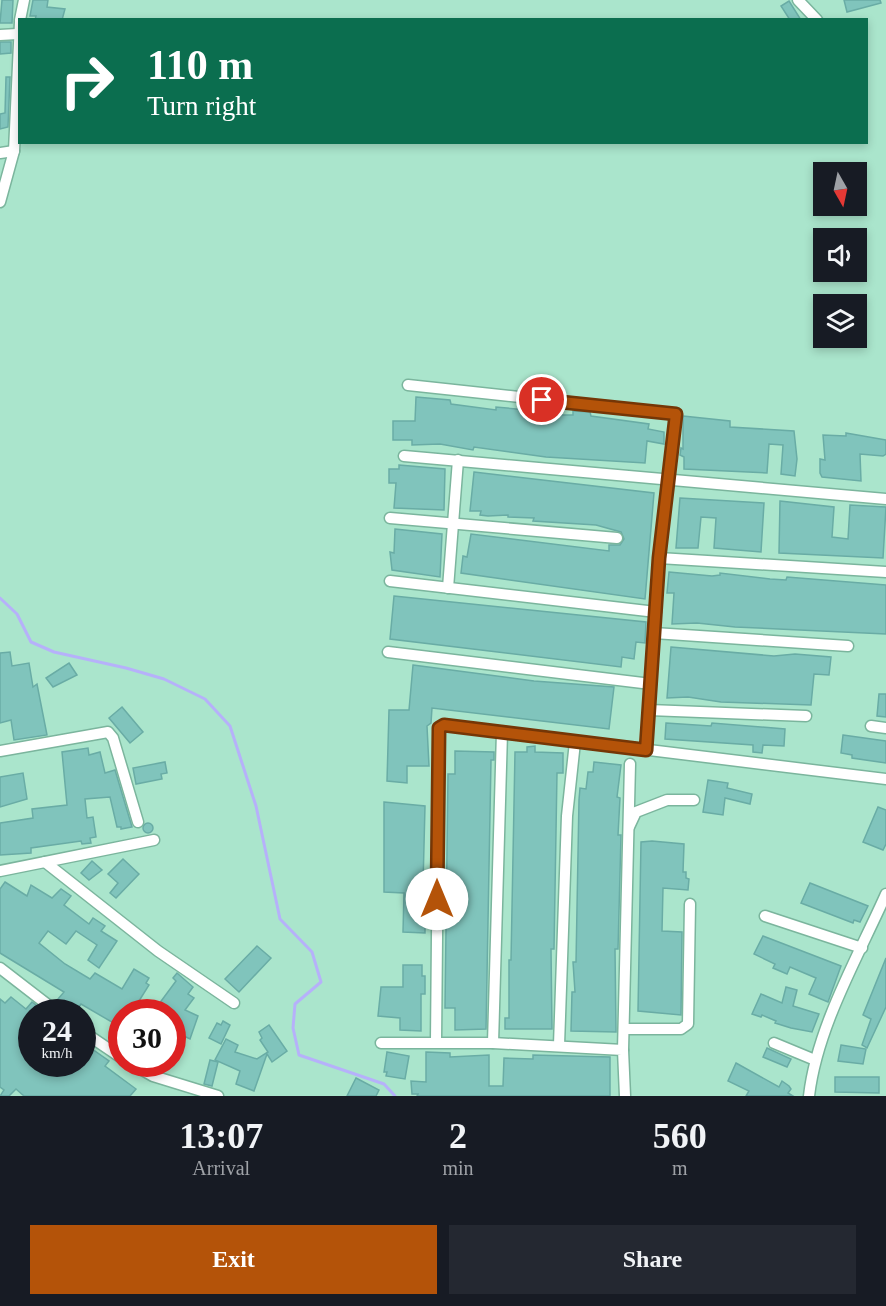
<!DOCTYPE html>
<html lang="en">
<head>
<meta charset="utf-8">
<style>
  :root { --surface:#171b24; --page:#242831; --text:#f1f3f6; --muted:#9ea1a6; --accent:#b45309 }
  body { margin:0; font-family:Georgia,serif; background:var(--page); color:var(--text); height:100vh; display:flex; flex-direction:column; font-size:22px; white-space:nowrap }
  * { box-sizing:border-box; margin:0 }
  p { font-size:20px; color:var(--muted) }
  .icon { flex:none; width:33px; height:33px; fill:none; stroke:currentColor; stroke-width:2; stroke-linecap:round; stroke-linejoin:round }
  .map { position:relative; height:1096px; overflow:hidden }
  .sheet { display:flex; flex-direction:column; background:var(--surface); flex:1 }
  .sheet>* { flex:none }
  .guide { position:absolute; left:18px; top:18px; width:850px; height:126px; border-radius:0px; box-shadow:0 3px 9px #0003; background:#0b6e4f; color:#fff; overflow:hidden }
  .needle { width:39px; rotate:171deg }
  .fabs { position:absolute; left:813px; top:162px; display:grid; gap:12px }
  .fabs a { display:grid; place-items:center; width:54px; height:54px; border-radius:0px; background:var(--surface); box-shadow:0 3px 9px #0003; font-size:30px }
  .speed { position:absolute; left:18px; top:999px; display:flex; gap:12px; font-size:30px; font-weight:700; text-align:center }
  .speed>* { display:grid; place-content:center; width:78px; height:78px; border-radius:50%; background:var(--surface); box-shadow:0 3px 9px #0003; line-height:1 }
  .speed small { font-size:15px; font-weight:400 }
  .speed .limit { border:9px solid #d22; background:#fff; color:#111 }
  .pin { position:absolute; display:grid; place-items:center; width:51px; height:51px; color:#fff; margin:-26px; border:3px solid #fff; border-radius:50%; box-shadow:0 2px 6px #0007 }
  .me { position:absolute; width:66px; margin:-33px; rotate:0deg; stroke-linejoin:round; filter:drop-shadow(0 0 4px #0008) }
  .turn { display:flex; align-items:center; gap:21px; height:126px; padding:0 30px; font-size:27px }
  .turn .icon { width:78px; height:78px; stroke-width:2.5 }
  .turn b { display:block; font-size:42px; line-height:51px }
  .eta { display:flex; justify-content:space-evenly; align-items:center; height:102px; text-align:center }
  .eta b { font-size:36px; font-weight:700; line-height:42px }
  .button { display:flex; gap:12px; margin-top:auto; padding:12px 30px }
  .button a { flex:1; height:69px; border-radius:0px; background:var(--accent); color:#fff; font-size:24px; font-weight:700; line-height:69px; text-align:center }
  .button a+a { background:var(--page); color:var(--text) }
  .map>svg:first-child { display:block }
  .lines { fill:none; stroke-linecap:round; stroke-linejoin:round }
  .stream { stroke:#b6b1fa; stroke-width:3 }
  .building { fill:#80c4bc; stroke:#69aca5; stroke-width:1.5 }
  .street-casing { stroke:#7bb59d; stroke-width:13 }
  .street { stroke:#fff; stroke-width:10 }
  .route-casing { stroke:#753606; stroke-width:15 }
  .route { stroke:#b45309; stroke-width:10 }
</style>
</head>
<body>
<div class="map">
<svg width="886" height="1096" viewBox="0 0 886 1096">
  <rect width="100%" height="100%" fill="#aae5cc"/>
  <g class="lines">
    <polyline class="stream" points="0,598 17,614 31,642 54,652 126,668 164,679 205,699 230,726 256,806 280,919 312,952 321,982 295,1004 293,1028 299,1055 384,1084 395,1096"/>
  </g>
  <g class="building">
    <polygon points="2,0 13,0 12,23 0,23"/>
    <polygon points="33,0 48,0 47,7 65,9 62,20 35,20 36,16 30,16"/>
    <polygon points="844,0 880,0 881,3 847,12"/>
    <polygon points="789,1 801,20 790,20 781,6"/>
    <polygon points="0,42 11,42 11,53 0,54"/>
    <polygon points="6,77 10,77 8,127 0,129 0,114 5,113"/>
    <polygon points="416,397 450,400 451,404 496,410 496,407 548,412 548,410 563,415 573,415 573,411 590,412 591,416 649,424 648,429 664,432 664,444 647,441 645,463 546,457 474,447 473,450 440,444 412,445 412,440 393,440 393,421 415,421"/>
    <polygon points="683,416 730,421 730,427 794,431 797,459 795,476 781,474 783,445 769,444 767,473 684,469 684,457 680,455 681,448 683,449"/>
    <polygon points="846,433 886,440 886,454 883,456 860,454 861,481 822,477 820,473 820,459 825,460 823,435 846,436"/>
    <polygon points="399,465 445,469 444,510 394,508 396,483 389,483 389,469 399,469"/>
    <polygon points="474,472 654,493 645,599 461,573 463,556 467,557 471,534 609,551 609,545 620,545 624,539 621,532 596,525 533,521 534,518 508,517 508,515 488,516 480,515 481,511 470,511"/>
    <polygon points="680,498 764,503 761,552 714,548 716,518 701,517 698,548 676,548"/>
    <polygon points="780,501 834,507 832,537 848,539 850,505 886,507 883,558 779,553"/>
    <polygon points="395,529 442,534 440,577 392,570 390,552 394,553"/>
    <polygon points="669,572 712,576 720,575 720,573 770,579 786,580 787,577 886,585 886,634 735,627 697,623 672,624 674,593 667,593"/>
    <polygon points="394,596 646,622 645,643 636,642 634,659 622,657 621,667 390,639"/>
    <polygon points="671,647 774,656 795,654 831,657 829,675 814,674 811,705 721,702 688,697 667,698"/>
    <polygon points="10,652 12,666 29,663 33,687 37,684 47,735 14,740 11,720 0,723 0,653"/>
    <polygon points="69,663 77,675 53,687 46,678"/>
    <polygon points="413,665 534,681 614,687 609,729 432,708 431,723 427,726 429,766 407,766 407,783 387,781 389,710 409,710"/>
    <polygon points="879,694 886,694 886,717 877,716"/>
    <polygon points="122,707 143,732 130,743 109,718"/>
    <polygon points="666,723 711,726 712,723 785,729 784,746 763,745 762,753 753,752 753,745 665,739"/>
    <polygon points="843,735 886,741 886,763 852,758 852,755 841,753"/>
    <polygon points="535,746 535,752 563,753 563,773 557,773 554,949 551,949 552,1029 505,1029 505,1018 509,1018 509,960 511,960 515,752 527,752 527,747"/>
    <polygon points="88,748 89,755 100,752 105,773 115,770 132,827 121,829 121,827 117,827 110,797 85,799 87,818 93,817 96,837 90,838 91,843 82,844 81,841 31,848 31,853 0,855 0,823 33,818 32,809 67,805 62,752"/>
    <polygon points="455,751 494,752 494,760 491,760 486,1029 455,1030 455,1008 445,1008 448,774 455,774"/>
    <polygon points="165,762 167,773 161,774 162,779 136,784 133,768"/>
    <polygon points="594,762 621,765 617,797 620,798 618,835 621,835 618,949 615,949 616,1032 571,1031 572,992 575,992 573,962 576,962 579,800 580,788 586,789 588,772 593,772"/>
    <polygon points="23,773 27,799 0,807 0,777"/>
    <polygon points="708,780 728,783 727,788 752,794 750,804 725,798 723,815 703,812"/>
    <polygon points="384,802 425,806 422,925 425,925 425,933 403,932 404,893 384,892"/>
    <polygon points="878,807 886,810 886,844 883,850 863,842"/>
    <circle cx="148" cy="828" r="5"/>
    <polygon points="652,841 684,844 683,872 686,872 686,878 689,879 688,890 663,888 662,931 682,932 681,1015 638,1011 641,842"/>
    <polygon points="123,859 139,874 116,898 110,893 118,883 108,874"/>
    <polygon points="92,861 102,870 89,880 81,873"/>
    <polygon points="5,882 27,896 31,885 52,898 61,889 71,896 64,905 89,924 93,918 105,926 101,931 117,941 99,968 88,960 97,945 76,931 66,944 48,931 39,943 65,964 90,979 95,973 122,989 134,969 149,978 146,983 149,985 134,1009 122,1012 122,1028 81,1004 76,1011 58,999 64,992 0,953 0,889"/>
    <polygon points="810,883 868,906 860,922 854,920 853,923 801,903"/>
    <polygon points="763,936 841,966 828,1002 809,994 816,978 790,967 787,974 773,968 775,964 754,954"/>
    <polygon points="257,946 271,958 239,992 225,979"/>
    <polygon points="886,958 886,1007 867,1048 862,1045 871,1019 863,1015"/>
    <polygon points="403,965 422,965 422,976 425,976 425,994 421,994 421,1031 400,1030 400,1018 378,1016 381,987 403,987"/>
    <polygon points="177,973 193,987 188,994 194,998 185,1010 198,1016 190,1039 178,1033 172,1042 172,1012 153,1012 176,981 173,978"/>
    <polygon points="786,987 797,990 793,1006 819,1014 812,1032 791,1028 775,1023 776,1021 762,1015 761,1017 752,1014 761,994 782,1003"/>
    <polygon points="11,997 26,1009 32,1002 45,1012 32,1012 32,1064 82,1064 82,1042 109,1061 105,1066 136,1089 130,1096 24,1096 16,1089 9,1096 0,1096 4,1090 0,1087 0,999 5,1003"/>
    <polygon points="223,1021 230,1025 221,1044 209,1038 217,1023 221,1025"/>
    <polygon points="269,1025 287,1051 272,1062 267,1054 254,1091 236,1084 240,1071 215,1060 226,1039 238,1045 235,1052 257,1059 268,1052 260,1040 262,1038 259,1032"/>
    <polygon points="841,1045 866,1049 863,1064 838,1061"/>
    <polygon points="767,1048 791,1059 787,1067 763,1057"/>
    <polygon points="387,1052 409,1056 405,1079 386,1076 387,1072 384,1072"/>
    <polygon points="426,1052 450,1053 450,1057 489,1055 489,1086 503,1086 504,1058 533,1059 533,1055 610,1057 610,1096 417,1096 418,1094 412,1094 411,1081 426,1082"/>
    <polygon points="210,1060 218,1062 212,1086 204,1084"/>
    <polygon points="736,1063 779,1087 782,1081 789,1086 791,1089 788,1093 793,1096 746,1096 749,1091 728,1081"/>
    <polygon points="835,1077 879,1077 879,1093 835,1092"/>
    <polygon points="356,1078 379,1090 376,1096 347,1096"/>
  </g>
  <g class="lines">
    <g class="street-casing">
      <g id="street">
        <polyline points="798,0 817,20"/>
        <polyline points="20,20 24,0"/>
        <polyline points="0,35 17,34"/>
        <polyline points="0,153 14,151"/>
        <polyline points="0,202 14,151 20,22"/>
        <polyline points="408,385 676,414 659,558 646,750"/>
        <polyline points="404,456 886,499"/>
        <polyline points="390,518 617,538"/>
        <polyline points="659,558 886,572"/>
        <polyline points="390,581 656,612"/>
        <polyline points="448,588 458,460"/>
        <polyline points="654,633 848,646"/>
        <polyline points="388,652 651,684"/>
        <polyline points="649,710 806,716"/>
        <polyline points="871,726 886,728"/>
        <polyline points="0,751 108,732 113,738 138,822"/>
        <polyline points="629,827 636,812 667,800 694,800"/>
        <polyline points="45,862 158,951 234,1003"/>
        <polyline points="0,871 154,840"/>
        <polyline points="765,916 862,948"/>
        <polyline points="0,968 57,1012"/>
        <polyline points="624,1029 681,1029 688,1024 690,904"/>
        <polyline points="82,1031 122,1058"/>
        <polyline points="436,1041 439,728 444,725 886,779"/>
        <polyline points="381,1043 493,1043 623,1050 625,1096"/>
        <polyline points="493,1043 502,732"/>
        <polyline points="774,1043 815,1060"/>
        <polyline points="559,1045 567,816 575,742"/>
        <polyline points="623,1050 630,764"/>
        <polyline points="132,1064 153,1076 218,1096"/>
        <path d="M809,1096c8,-69 49,-139 77,-202"/>
      </g>
    </g>
    <use href="#street" class="street"/>
  </g>
  <g class="lines">
    <g class="route-casing">
      <polyline id="route" points="437,899 439,728 444,725 646,750 659,558 676,414 542,400"/>
    </g>
    <use href="#route" class="route"/>
  </g>
</svg>
<div class="fabs">
<a><svg class="needle" viewBox="-14 -14 28 28"><path d="M0-13l5 13h-10z" fill="#e53935"/><path d="M0 13l5-13h-10z" fill="#9ea1a6"/></svg></a>
<a><svg class="icon" aria-label="sound" viewBox="0 0 24 24"><path d="M4 9h4l5-4v14l-5-4H4zM17 9q2 3 0 6"/></svg></a>
<a><svg class="icon" aria-label="layers" viewBox="0 0 24 24"><path d="M12 4l9 5-9 5-9-5zM3 14l9 5 9-5"/></svg></a>
</div>
<div class="speed"><div>24<small>km/h</small></div><div class="limit">30</div></div>
<div class="pin" style="left:542px;top:400px;background:#d93025"><svg class="icon" aria-label="arrive" viewBox="0 0 24 24"><path d="M6 21V4h12l-3 4 3 4H6"/></svg></div>
<svg class="me" style="left:437px;top:899px" viewBox="-20 -20 40 40"><circle r="19" fill="#fff"/><path d="M0-13L10 11 0 6-10 11z" fill="#b45309"/></svg>
<div class="guide">
<div class="turn"><svg class="icon" aria-label="right" viewBox="0 0 24 24"><path d="M7 20v-9h11M14 6l5 5-5 5"/></svg><div><b>110 m</b>Turn right</div></div>
</div>
</div>
<section class="sheet">
<div class="eta">
<div><b>13:07</b><p>Arrival</p></div>
<div><b>2</b><p>min</p></div>
<div><b>560</b><p>m</p></div>
</div>
<div class="button"><a>Exit</a><a>Share</a></div>
</section>
</body>
</html>
